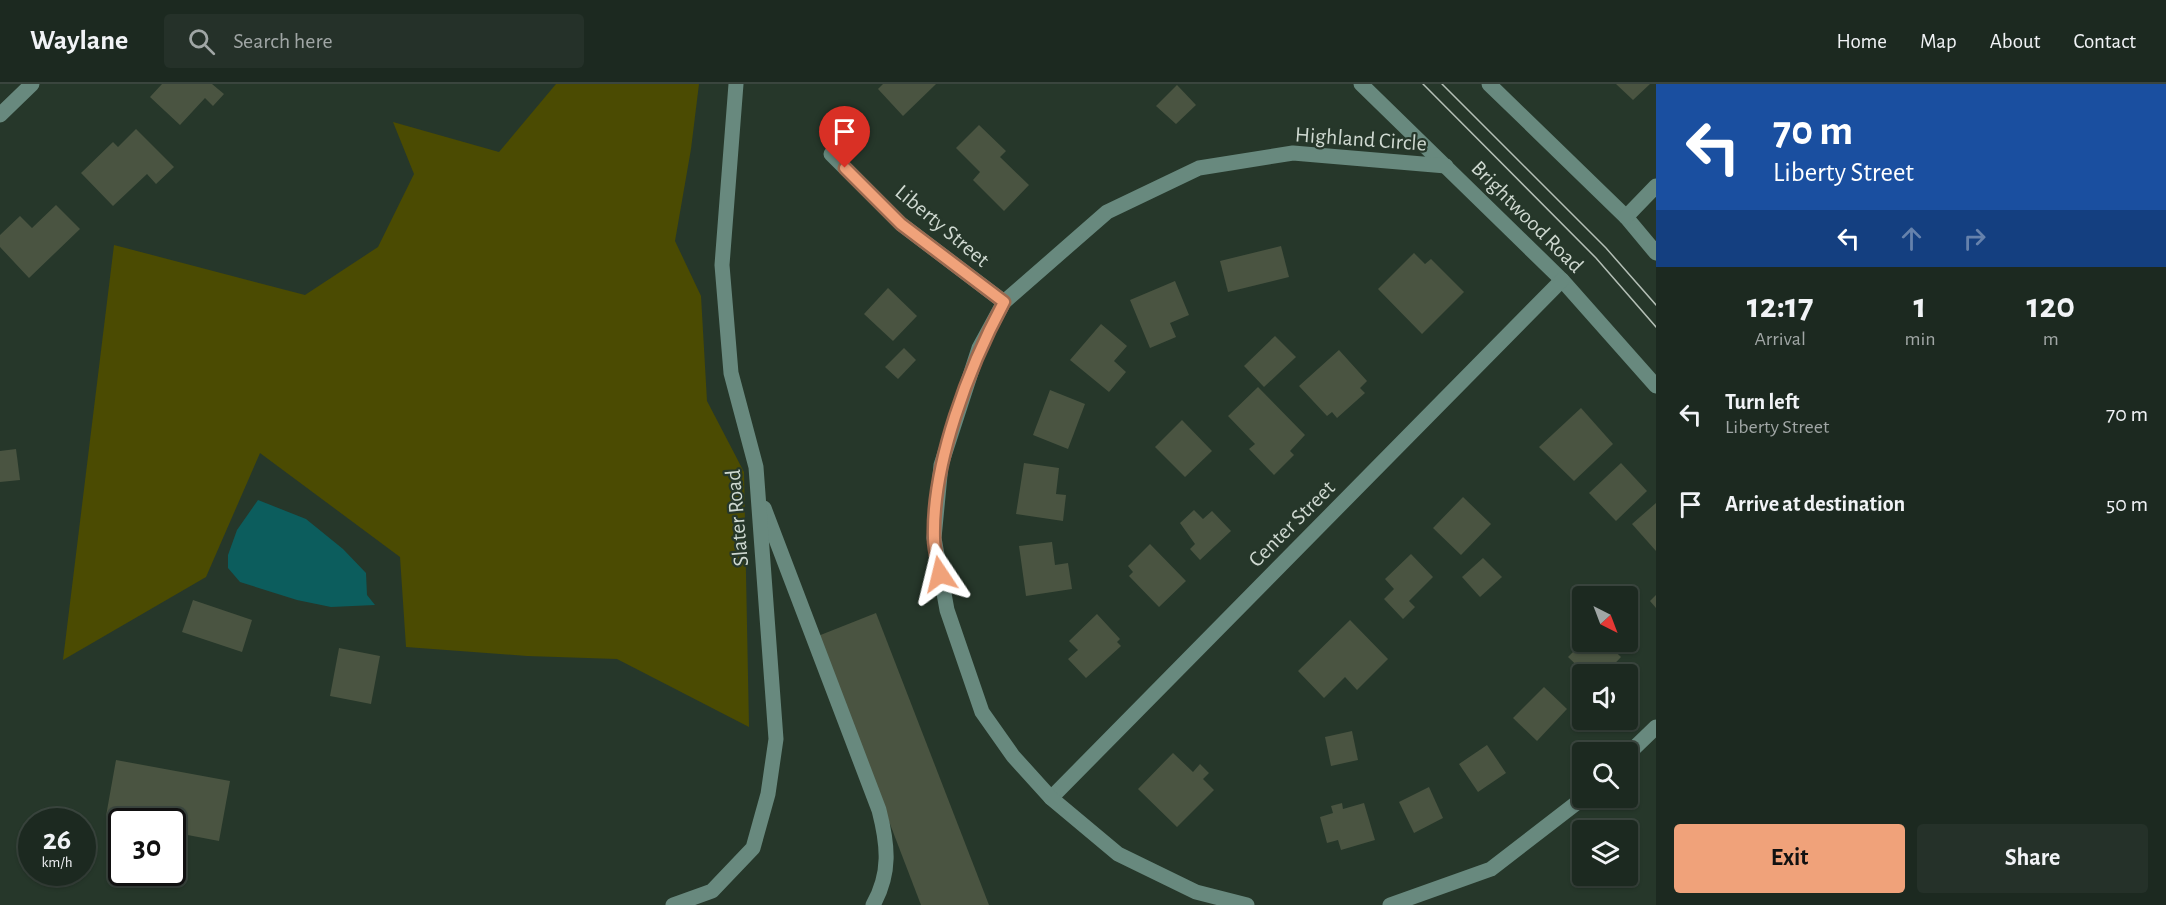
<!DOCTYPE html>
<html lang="en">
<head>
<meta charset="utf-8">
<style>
  :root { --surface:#1c2920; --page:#253129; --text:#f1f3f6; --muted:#a0a6a5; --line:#3a453e; --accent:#f0a27a }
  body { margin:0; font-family:"Alegreya Sans",sans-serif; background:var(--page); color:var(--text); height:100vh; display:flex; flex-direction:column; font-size:22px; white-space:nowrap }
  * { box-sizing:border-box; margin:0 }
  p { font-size:20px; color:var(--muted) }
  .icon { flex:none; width:33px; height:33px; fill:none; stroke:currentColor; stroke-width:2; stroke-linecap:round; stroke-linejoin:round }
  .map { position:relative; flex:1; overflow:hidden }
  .details { display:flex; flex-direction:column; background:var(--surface); width:510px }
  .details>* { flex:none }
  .top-card { background:#1a4fa0; color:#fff; overflow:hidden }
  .needle { width:39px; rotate:138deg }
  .fabs { position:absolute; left:1572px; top:502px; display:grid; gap:12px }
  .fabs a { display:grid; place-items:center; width:66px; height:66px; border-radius:6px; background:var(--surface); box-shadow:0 2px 4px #0004,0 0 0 2px var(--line); font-size:30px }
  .speed { position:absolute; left:18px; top:724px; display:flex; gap:12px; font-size:30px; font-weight:700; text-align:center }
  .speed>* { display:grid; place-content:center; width:78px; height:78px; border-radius:50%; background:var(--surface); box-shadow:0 2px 4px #0004,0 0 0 2px var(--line); line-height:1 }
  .speed small { font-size:15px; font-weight:400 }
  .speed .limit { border:3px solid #111; border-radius:9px; background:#fff; color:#111 }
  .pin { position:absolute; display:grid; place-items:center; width:51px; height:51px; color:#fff; margin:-62px -26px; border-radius:50% 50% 50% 0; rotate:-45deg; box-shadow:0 0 6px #0007 }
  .pin .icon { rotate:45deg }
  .me { position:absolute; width:66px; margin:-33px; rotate:350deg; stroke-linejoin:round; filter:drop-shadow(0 0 4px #0008) }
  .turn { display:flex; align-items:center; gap:21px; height:126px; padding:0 18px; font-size:27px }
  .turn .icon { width:78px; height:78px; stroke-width:2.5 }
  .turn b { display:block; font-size:42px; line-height:51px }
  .lanes { display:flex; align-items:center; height:57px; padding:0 18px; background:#0003; justify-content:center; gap:30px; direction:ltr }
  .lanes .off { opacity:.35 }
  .eta { display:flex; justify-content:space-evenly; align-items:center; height:102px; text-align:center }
  .eta b { font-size:36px; font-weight:600; line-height:42px }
  .action { display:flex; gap:12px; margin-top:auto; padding:12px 18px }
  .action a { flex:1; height:69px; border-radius:6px; background:var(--accent); color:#111; font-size:24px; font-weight:600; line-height:69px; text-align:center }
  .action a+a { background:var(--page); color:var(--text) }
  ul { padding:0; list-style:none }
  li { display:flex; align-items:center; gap:18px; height:90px; padding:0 18px }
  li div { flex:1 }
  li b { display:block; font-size:22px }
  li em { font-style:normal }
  header { display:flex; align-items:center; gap:36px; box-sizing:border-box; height:84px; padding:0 30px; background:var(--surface); border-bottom:2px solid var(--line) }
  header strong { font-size:28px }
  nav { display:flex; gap:33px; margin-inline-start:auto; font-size:21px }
  .search { width:420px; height:54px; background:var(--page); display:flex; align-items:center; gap:15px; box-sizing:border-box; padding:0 21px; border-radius:6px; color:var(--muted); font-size:22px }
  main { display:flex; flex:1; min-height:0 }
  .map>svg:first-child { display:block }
  .green { fill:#4b4b02 }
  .water { fill:#0c5d5d }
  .building { fill:#4a5441 }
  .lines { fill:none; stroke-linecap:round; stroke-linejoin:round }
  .minor { stroke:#68897e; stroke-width:15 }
  .tram { stroke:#b4bfb6; stroke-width:1.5 }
  .route-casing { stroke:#9c694f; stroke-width:15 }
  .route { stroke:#f0a27a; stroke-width:10 }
  .labels { text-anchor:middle; stroke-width:4.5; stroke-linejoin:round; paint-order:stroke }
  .street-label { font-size:22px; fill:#cfd9d1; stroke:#26372a }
</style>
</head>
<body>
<header>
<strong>Waylane</strong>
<div class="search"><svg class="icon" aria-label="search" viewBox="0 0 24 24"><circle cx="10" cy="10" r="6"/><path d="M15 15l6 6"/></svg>Search here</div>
<nav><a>Home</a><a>Map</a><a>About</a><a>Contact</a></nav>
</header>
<main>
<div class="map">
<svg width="1656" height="821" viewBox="0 0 1656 821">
  <rect width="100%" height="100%" fill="#26372a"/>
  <polygon class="green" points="556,0 699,0 691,65 675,157 701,212 707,317 744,388 749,643 617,575 527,572 406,563 400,473 260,369 206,493 63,576 114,161 305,211 378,163 414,90 393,38 499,68"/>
  <polygon class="water" points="258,416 306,435 343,465 366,489 367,511 375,521 331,523 297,516 240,498 228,484 228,471 237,446"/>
  <g class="building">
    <polygon points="162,0 212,0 224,10 213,22 205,14 180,41 150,13"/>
    <polygon points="883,0 936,0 903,32 878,5"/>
    <polygon points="1616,0 1650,0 1633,16"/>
    <polygon points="1177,1 1196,21 1176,40 1156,22"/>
    <polygon points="979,41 1006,67 1000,73 1029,101 1004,127 973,96 980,88 956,64"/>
    <polygon points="136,45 174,83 156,100 147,90 113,122 81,89 113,58 118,63"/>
    <polygon points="56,121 80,145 29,194 0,163 0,151 20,132 32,144"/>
    <polygon points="1281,162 1289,193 1228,208 1220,177"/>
    <polygon points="1414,169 1425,180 1431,175 1464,208 1422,250 1378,205"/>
    <polygon points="1175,197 1189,231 1170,239 1176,253 1150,264 1130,216"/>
    <polygon points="888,204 917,232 893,257 864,230"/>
    <polygon points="1101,240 1127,262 1114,277 1126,288 1109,308 1070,276"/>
    <polygon points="1275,252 1296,273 1264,303 1244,282"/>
    <polygon points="904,264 916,276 898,295 885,283"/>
    <polygon points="1339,266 1367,297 1360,304 1365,309 1337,334 1332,328 1327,332 1299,302"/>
    <polygon points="1258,303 1305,351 1290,367 1294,371 1274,391 1249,365 1255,360 1228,332"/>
    <polygon points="1050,306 1085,320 1068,365 1033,351"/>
    <polygon points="1581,324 1613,360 1574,397 1539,363"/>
    <polygon points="1182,336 1212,367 1185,393 1155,363"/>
    <polygon points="16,365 20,396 0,398 0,367"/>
    <polygon points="1024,379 1059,384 1056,410 1066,411 1063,437 1016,430"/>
    <polygon points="1621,379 1647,407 1616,437 1589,409"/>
    <polygon points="1463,413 1491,440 1461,471 1433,444"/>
    <polygon points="1656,419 1656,467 1632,440"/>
    <polygon points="1194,426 1203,435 1212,427 1231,447 1200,476 1190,465 1195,460 1180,439"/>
    <polygon points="1052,458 1055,481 1068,479 1072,505 1026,512 1019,462"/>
    <polygon points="1150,460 1186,497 1159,523 1129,492 1133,488 1128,482"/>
    <polygon points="1411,470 1433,493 1409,517 1415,523 1403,535 1384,515 1394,505 1385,495"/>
    <polygon points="1483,474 1502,493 1480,513 1462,493"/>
    <polygon points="1656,511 1656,524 1650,517"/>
    <polygon points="193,516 252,536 242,568 182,548"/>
    <polygon points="876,529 989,821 921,821 818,552"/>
    <polygon points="1097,530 1120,555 1117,558 1121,562 1086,594 1068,575 1078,566 1069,557"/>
    <polygon points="1350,536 1388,575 1357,606 1345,593 1324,614 1298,587"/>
    <polygon points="1583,558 1605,558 1621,573 1604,591 1587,591 1568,573"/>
    <polygon points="339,564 380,572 371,620 330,612"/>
    <polygon points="1544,603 1567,625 1537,657 1513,634"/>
    <polygon points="1352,647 1358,676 1331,682 1325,653"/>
    <polygon points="1487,661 1506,689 1478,708 1459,680"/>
    <polygon points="1173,669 1193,688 1200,680 1209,689 1203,695 1214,706 1177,743 1138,705"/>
    <polygon points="116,676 230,697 219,757 172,748 172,738 122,738 122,745 116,744 118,735 106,732"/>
    <polygon points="1429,703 1443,734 1414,749 1399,718"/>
    <polygon points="1342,719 1343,725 1364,719 1375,756 1341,766 1338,756 1327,759 1320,733 1333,729 1331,722"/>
  </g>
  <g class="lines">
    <g class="minor">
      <polyline points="1361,0 1562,196 1656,302"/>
      <polyline points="1489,0 1626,133 1656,169"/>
      <polyline points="0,31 32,0"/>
      <polyline points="831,70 901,140 1004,218"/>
      <polyline points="1626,133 1656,102"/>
      <path d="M764,424l115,302c9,35 12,63 -6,95"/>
      <polyline points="1628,670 1656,643"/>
      <polyline points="1051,714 1562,196"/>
      <polyline points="673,821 712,807 753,764 768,710 776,655 756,383 731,289 722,181 736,0"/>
      <polyline points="1247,821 1196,808 1118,770 1051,714 1013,672 982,628 947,526 934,454 941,381 979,264 1004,218 1107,128 1199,84 1293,69 1446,82"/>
      <polyline points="1390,821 1491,785 1583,714"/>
    </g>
    <g class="tram">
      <polyline points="1423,0 1596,174 1656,243"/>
      <polyline points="1442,0 1606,164 1656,221"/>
    </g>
  </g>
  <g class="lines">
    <g class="route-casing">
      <path id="route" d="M845,84l56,56 103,78c-35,65 -72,161 -70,236 0,12 4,24 6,36"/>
    </g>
    <use href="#route" class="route"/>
  </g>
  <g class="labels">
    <g class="street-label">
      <text transform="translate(1361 54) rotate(4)" y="8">Highland Circle</text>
      <text transform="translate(1528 132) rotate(45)" y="8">Brightwood Road</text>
      <text transform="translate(943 141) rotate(40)" y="8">Liberty Street</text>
      <text transform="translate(736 434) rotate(-95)" y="8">Slater Road</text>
      <text transform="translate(1291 439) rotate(-45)" y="8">Center Street</text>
    </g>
  </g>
</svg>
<div class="fabs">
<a><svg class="needle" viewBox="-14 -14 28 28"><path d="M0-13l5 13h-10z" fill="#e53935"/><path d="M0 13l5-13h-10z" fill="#a0a6a5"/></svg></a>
<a><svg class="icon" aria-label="sound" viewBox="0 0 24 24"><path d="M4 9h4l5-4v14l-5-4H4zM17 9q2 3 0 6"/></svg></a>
<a><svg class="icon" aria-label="search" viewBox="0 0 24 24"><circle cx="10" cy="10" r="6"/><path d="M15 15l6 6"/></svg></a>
<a><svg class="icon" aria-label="layers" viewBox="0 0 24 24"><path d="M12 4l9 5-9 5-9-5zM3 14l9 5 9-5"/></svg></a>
</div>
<div class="speed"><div>26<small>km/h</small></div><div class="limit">30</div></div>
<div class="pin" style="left:845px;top:84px;background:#d93025"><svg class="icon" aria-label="arrive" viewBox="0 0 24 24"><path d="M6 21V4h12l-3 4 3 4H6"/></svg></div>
<svg class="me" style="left:940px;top:490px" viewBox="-20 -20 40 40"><path d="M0-17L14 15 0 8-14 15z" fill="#f0a27a" stroke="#fff" stroke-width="4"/></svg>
</div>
<section class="details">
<div class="top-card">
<div class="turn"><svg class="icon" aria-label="left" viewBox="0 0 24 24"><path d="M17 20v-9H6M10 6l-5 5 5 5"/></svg><div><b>70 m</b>Liberty Street</div></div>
<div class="lanes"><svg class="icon" aria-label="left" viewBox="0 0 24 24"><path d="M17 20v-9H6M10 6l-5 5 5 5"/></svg><svg class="icon off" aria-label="ahead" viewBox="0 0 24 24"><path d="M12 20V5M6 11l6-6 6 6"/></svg><svg class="icon off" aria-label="right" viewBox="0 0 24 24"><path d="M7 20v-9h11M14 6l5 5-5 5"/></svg></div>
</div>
<div class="eta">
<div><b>12:17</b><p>Arrival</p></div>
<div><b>1</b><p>min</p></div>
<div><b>120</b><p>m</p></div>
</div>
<ul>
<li><svg class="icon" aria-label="left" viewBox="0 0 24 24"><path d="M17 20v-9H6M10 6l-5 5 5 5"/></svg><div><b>Turn left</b><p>Liberty Street</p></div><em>70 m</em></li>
<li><svg class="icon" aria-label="arrive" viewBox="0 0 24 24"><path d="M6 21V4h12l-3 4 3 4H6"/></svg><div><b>Arrive at destination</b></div><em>50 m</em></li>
</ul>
<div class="action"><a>Exit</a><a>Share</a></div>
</section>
</main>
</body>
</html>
